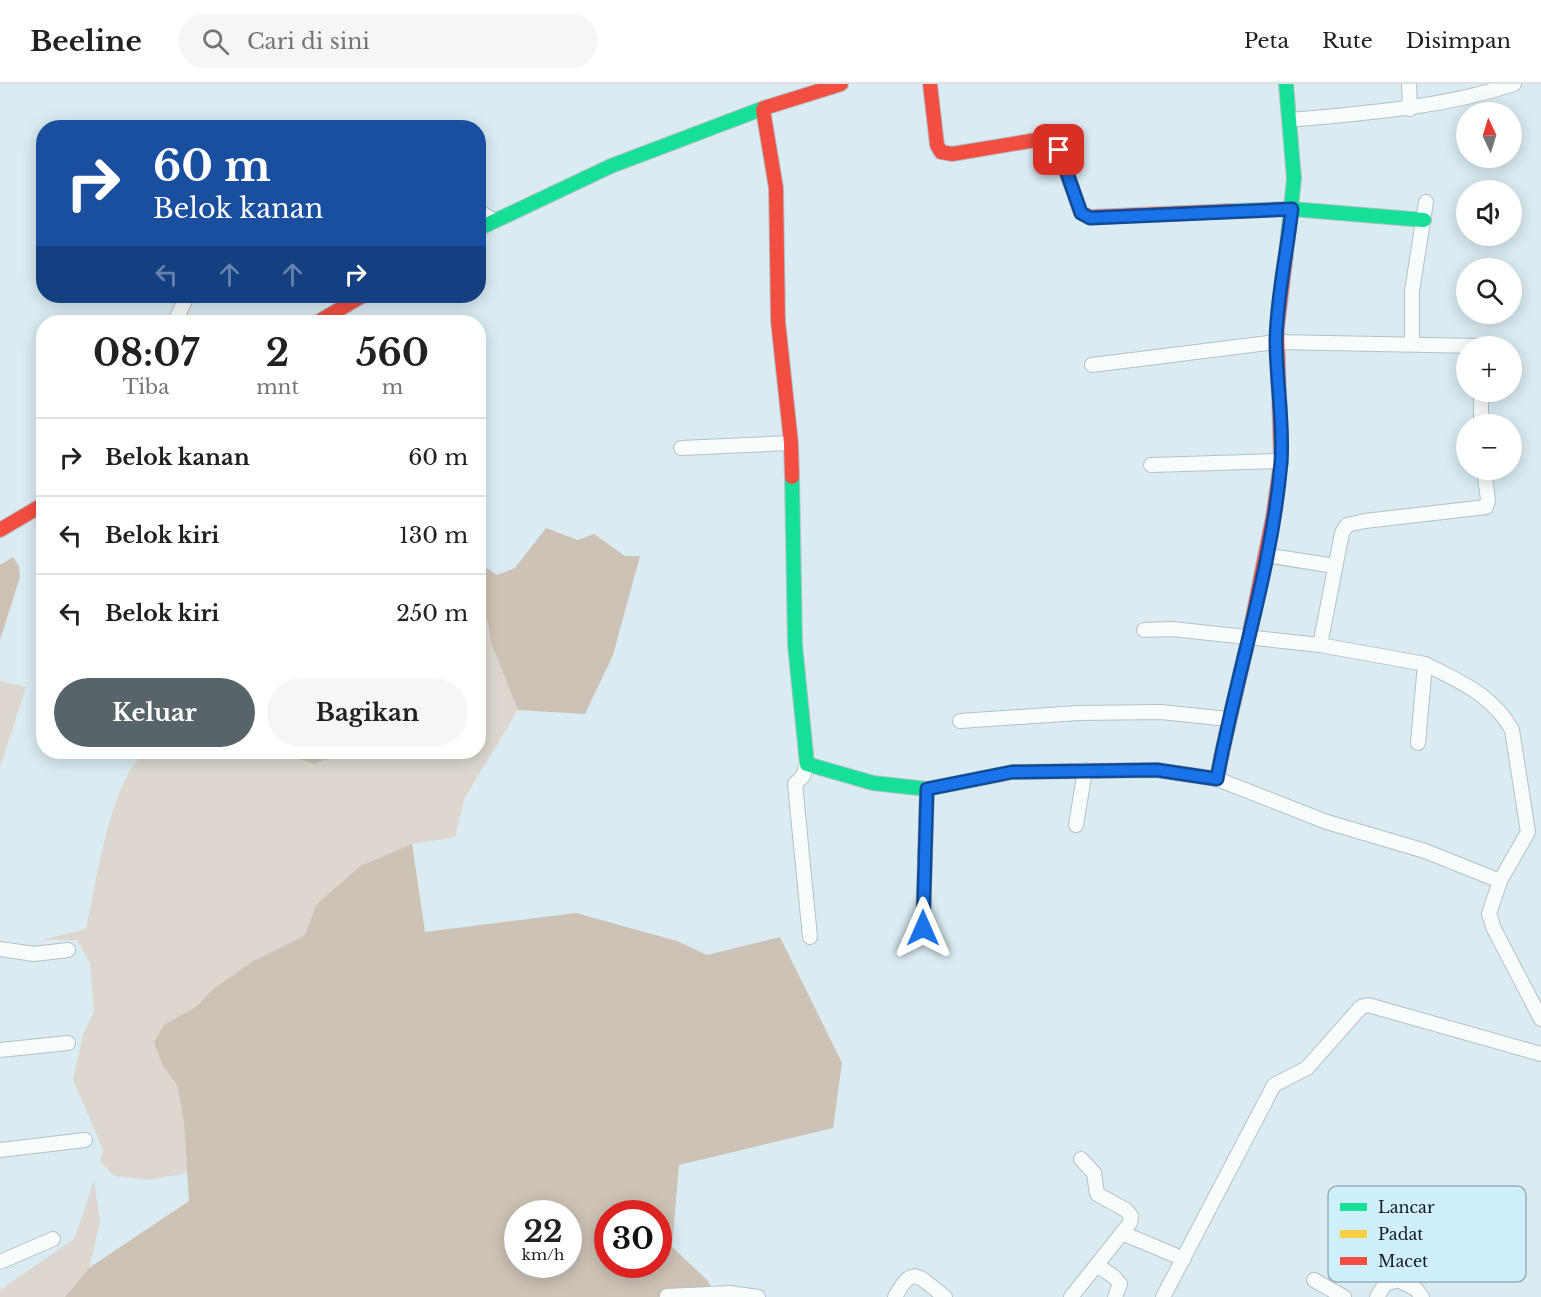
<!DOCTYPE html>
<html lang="id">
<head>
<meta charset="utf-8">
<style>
  :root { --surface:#fff; --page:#f6f6f6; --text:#202124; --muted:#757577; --line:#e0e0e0; --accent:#576469 }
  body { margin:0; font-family:"Libre Baskerville",serif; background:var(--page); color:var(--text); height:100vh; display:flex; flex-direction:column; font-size:22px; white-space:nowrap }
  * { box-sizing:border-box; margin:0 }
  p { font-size:20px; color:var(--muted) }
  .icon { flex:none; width:33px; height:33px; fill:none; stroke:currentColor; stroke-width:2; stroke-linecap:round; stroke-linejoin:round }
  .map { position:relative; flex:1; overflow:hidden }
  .drawer { position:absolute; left:36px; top:231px; width:450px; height:444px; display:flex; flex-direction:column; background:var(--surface); border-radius:24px; box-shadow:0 3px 15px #0003 }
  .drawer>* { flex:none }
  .hud { position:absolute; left:36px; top:36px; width:450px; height:183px; border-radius:24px; box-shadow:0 3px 15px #0003; background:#1a4fa0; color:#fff; overflow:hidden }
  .needle { width:39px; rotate:356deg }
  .tools { position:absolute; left:1456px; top:18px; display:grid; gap:12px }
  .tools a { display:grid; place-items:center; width:66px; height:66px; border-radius:50%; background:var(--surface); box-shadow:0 3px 15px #0003; font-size:30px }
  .speed { position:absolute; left:504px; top:1116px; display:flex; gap:12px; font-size:30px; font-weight:700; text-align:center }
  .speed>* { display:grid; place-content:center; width:78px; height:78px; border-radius:50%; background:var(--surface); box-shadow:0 3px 15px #0003; line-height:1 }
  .speed small { font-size:15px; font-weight:400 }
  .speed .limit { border:9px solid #d22; background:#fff; color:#111 }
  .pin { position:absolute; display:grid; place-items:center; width:51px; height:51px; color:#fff; margin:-26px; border-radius:12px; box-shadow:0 3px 9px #0006 }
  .me { position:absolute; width:66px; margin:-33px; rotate:0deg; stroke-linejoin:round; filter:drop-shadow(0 0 4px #0008) }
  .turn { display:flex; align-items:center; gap:21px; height:126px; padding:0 18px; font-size:27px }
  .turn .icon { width:78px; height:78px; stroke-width:2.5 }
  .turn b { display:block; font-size:42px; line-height:51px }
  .lanes { display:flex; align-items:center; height:57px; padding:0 18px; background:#0003; justify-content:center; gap:30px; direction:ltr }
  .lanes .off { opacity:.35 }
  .eta { display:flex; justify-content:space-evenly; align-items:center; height:102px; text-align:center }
  .eta b { font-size:36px; font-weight:800; line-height:42px }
  .action { display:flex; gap:12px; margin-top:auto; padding:12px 18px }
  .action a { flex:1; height:69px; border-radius:36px; background:var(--accent); color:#fff; font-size:24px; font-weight:800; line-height:69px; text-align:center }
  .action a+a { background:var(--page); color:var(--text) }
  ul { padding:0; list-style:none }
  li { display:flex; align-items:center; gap:18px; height:78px; padding:0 18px; border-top:2px solid var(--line) }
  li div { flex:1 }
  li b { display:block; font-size:22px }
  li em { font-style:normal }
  header { display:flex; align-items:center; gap:36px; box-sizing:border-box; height:84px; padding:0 30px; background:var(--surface); border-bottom:2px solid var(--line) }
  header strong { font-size:28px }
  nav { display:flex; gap:33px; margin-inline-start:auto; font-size:21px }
  .search { width:420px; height:54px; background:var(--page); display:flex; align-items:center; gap:15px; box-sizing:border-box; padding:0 21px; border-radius:33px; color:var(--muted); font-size:22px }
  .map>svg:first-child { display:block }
  .green { fill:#ddd7cf }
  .forest { fill:#ccc2b6; fill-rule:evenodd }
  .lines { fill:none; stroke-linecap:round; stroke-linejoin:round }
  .street-casing { stroke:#b3c1c6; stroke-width:16 }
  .fast-casing { stroke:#b3c1c6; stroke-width:16 }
  .slow-casing { stroke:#b3c1c6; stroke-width:16 }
  .jam-casing { stroke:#b3c1c6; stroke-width:16 }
  .street { stroke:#f9fcfd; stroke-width:14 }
  .fast { stroke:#16e098; stroke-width:14 }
  .slow { stroke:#ffcf43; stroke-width:14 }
  .jam { stroke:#f24e42; stroke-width:14 }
  .route-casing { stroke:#114b97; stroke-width:15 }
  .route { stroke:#1a73e8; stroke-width:10 }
  .key { fill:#d0effc; stroke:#96afba; stroke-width:1.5 }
  .key-label { font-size:16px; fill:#101b1f }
</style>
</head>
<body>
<header>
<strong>Beeline</strong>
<div class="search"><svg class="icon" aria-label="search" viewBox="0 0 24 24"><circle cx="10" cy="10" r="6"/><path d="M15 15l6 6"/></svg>Cari di sini</div>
<nav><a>Peta</a><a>Rute</a><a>Disimpan</a></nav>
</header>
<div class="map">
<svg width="1541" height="1213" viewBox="0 0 1541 1213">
  <rect width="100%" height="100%" fill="#daebf2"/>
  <g class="green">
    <path d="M479,528l8,7 5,26 26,65 -54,89 -9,38 -43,7 -52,22 -44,39 -11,30 -52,26 -41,29 -15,16 -33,19 -1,41 14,19 7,37 3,51 -38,7 -35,-4 -14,-15 3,-11 -30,-71 11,-47 10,-20 -4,-49 -13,-23h-36l45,-11c11,-48 23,-145 59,-177h134l35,12 23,-8 2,-4h139z"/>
    <polygon points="0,597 26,603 0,684"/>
    <polygon points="94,1096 100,1138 89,1184 65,1213 0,1213 0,1206 75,1154"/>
  </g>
  <g class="forest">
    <polygon points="546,444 578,456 594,450 625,472 640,472 613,571 585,630 518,626 492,561 487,535 479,528 479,479 497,491 515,484"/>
    <polygon points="13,473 19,482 20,493 0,556 0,481"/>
    <polygon points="279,668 339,668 337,672 314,680"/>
    <path d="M412,760l13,88 151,-19 101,28 30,14 73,-18 62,126 -9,65 -154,37 -7,82 36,34 7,16h-650l24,-29 100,-67 -5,-79 -7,-37 -14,-19 -9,-24 10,-17 33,-19 15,-16 41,-29 52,-26 11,-30 44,-39zM518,1130h50v50h-50zM608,1130h50v50h-50z"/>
  </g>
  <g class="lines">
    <g class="street-casing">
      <g id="street">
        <polyline points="1409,0 1410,25"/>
        <path d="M1290,36c76,-7 151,-12 224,-36"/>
        <polyline points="478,127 495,137"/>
        <polyline points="175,238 187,212"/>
        <polyline points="1412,260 1412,207 1426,118"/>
        <polyline points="1092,281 1276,258 1479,262"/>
        <polyline points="1481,308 1481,340"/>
        <polyline points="681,364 791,359"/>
        <polyline points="1151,381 1281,377"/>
        <polyline points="1265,471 1335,482"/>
        <polyline points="1144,546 1172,545 1320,561"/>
        <path d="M1425,580c34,17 68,31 87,66l16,102 -28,49"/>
        <polyline points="960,637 1078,629 1161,628 1228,635"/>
        <polyline points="1418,659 1425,580 1320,561 1342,449 1347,441 1365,437 1486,423 1488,416 1484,386"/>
        <polyline points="807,680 803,692 795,700 810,853"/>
        <polyline points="1217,695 1327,738 1425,767 1500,797 1489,830 1494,845 1541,935"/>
        <polyline points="1076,741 1085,686"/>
        <polyline points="923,844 927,705"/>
        <polyline points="0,865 34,870 68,866"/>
        <polyline points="0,966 68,959"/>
        <polyline points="0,1066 85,1056"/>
        <polyline points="1122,1149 1184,1175"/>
        <polyline points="0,1178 53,1155"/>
        <polyline points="1097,1181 1114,1193 1120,1200 1115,1213"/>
        <polyline points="1314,1196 1344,1213"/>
        <polyline points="667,1212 730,1209 758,1213"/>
        <path d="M895,1213c19,-35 24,-19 50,0"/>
        <polyline points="1071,1213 1130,1139 1131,1132 1126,1126 1097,1110 1094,1089 1081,1075"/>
        <polyline points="1163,1213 1274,1001 1307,984 1361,923 1368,921 1541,970"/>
        <polyline points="1377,1213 1385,1200 1398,1196 1416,1205 1422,1213"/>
      </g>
    </g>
    <g class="fast-casing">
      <g id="fast">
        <polyline points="1232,127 1292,125 1424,136"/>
        <polyline points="478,145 611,82 764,24"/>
        <polyline points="1286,170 1294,95 1286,0"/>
        <polyline points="792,393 795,561 807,680 873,699 927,705 998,691"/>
      </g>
    </g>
    <g class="slow-casing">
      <polyline id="slow" points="998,691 1012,688 1157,686 1217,695 1221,673"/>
    </g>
    <g class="jam-casing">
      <g id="jam">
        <polyline points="930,0 937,61 941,68 952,70 1054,53 1081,129 1090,133 1232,127"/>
        <polyline points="764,24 841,0"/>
        <polyline points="763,26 776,104 778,237 791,359 792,393"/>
        <polyline points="318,238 362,212"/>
        <polyline points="0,446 44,420"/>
        <polyline points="1221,673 1249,552 1273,433 1281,377 1277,245 1286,170"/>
      </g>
    </g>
    <use href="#street" class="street"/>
    <use href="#fast" class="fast"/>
    <use href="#slow" class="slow"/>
    <use href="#jam" class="jam"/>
  </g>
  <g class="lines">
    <g class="route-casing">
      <path id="route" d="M923,844l4,-139 85,-17 145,-2 60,9c19,-106 55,-209 64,-317 3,-40 -5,-82 -5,-122 1,-45 11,-87 16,-131l-202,9 -9,-5 -22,-63"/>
    </g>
    <use href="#route" class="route"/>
  </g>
  <rect x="1328" y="1102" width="198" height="96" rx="9" class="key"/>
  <rect x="1340" y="1119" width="27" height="8" fill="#16e098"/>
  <rect x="1340" y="1146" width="27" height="8" fill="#ffcf43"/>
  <rect x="1340" y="1173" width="27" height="8" fill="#f24e42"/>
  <g class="key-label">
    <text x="1378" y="1129">Lancar</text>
    <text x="1378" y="1156">Padat</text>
    <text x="1378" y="1183">Macet</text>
  </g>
</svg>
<div class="tools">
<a><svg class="needle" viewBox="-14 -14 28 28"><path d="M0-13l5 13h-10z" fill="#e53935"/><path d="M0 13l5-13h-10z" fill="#757577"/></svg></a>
<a><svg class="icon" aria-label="sound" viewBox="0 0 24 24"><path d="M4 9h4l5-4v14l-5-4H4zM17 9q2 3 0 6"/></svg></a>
<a><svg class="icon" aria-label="search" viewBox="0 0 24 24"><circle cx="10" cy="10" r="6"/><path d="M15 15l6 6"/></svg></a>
<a>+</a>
<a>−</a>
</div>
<div class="speed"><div>22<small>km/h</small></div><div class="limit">30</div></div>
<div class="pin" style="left:1059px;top:66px;background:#d93025"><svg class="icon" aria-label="arrive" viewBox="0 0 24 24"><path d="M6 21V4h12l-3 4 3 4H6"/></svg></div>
<svg class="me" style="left:923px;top:844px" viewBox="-20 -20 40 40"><path d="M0-17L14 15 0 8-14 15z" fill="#1a73e8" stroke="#fff" stroke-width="4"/></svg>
<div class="hud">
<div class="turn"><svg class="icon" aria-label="right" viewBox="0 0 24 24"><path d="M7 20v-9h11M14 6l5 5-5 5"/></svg><div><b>60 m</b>Belok kanan</div></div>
<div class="lanes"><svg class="icon off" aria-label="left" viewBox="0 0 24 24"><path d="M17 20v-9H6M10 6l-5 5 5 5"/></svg><svg class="icon off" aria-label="ahead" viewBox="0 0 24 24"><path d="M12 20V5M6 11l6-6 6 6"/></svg><svg class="icon off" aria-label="ahead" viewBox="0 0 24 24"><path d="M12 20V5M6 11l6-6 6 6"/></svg><svg class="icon" aria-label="right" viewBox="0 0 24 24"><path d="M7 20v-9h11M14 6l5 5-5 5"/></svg></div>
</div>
<section class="drawer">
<div class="eta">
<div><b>08:07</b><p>Tiba</p></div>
<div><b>2</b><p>mnt</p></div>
<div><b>560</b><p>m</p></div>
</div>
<ul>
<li><svg class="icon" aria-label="right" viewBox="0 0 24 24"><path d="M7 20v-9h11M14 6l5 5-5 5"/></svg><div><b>Belok kanan</b></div><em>60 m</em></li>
<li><svg class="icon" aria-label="left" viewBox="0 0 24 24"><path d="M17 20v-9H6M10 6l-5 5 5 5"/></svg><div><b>Belok kiri</b></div><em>130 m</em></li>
<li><svg class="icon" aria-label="left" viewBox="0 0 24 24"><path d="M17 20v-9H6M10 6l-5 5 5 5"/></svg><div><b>Belok kiri</b></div><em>250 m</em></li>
</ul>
<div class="action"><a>Keluar</a><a>Bagikan</a></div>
</section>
</div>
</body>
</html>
